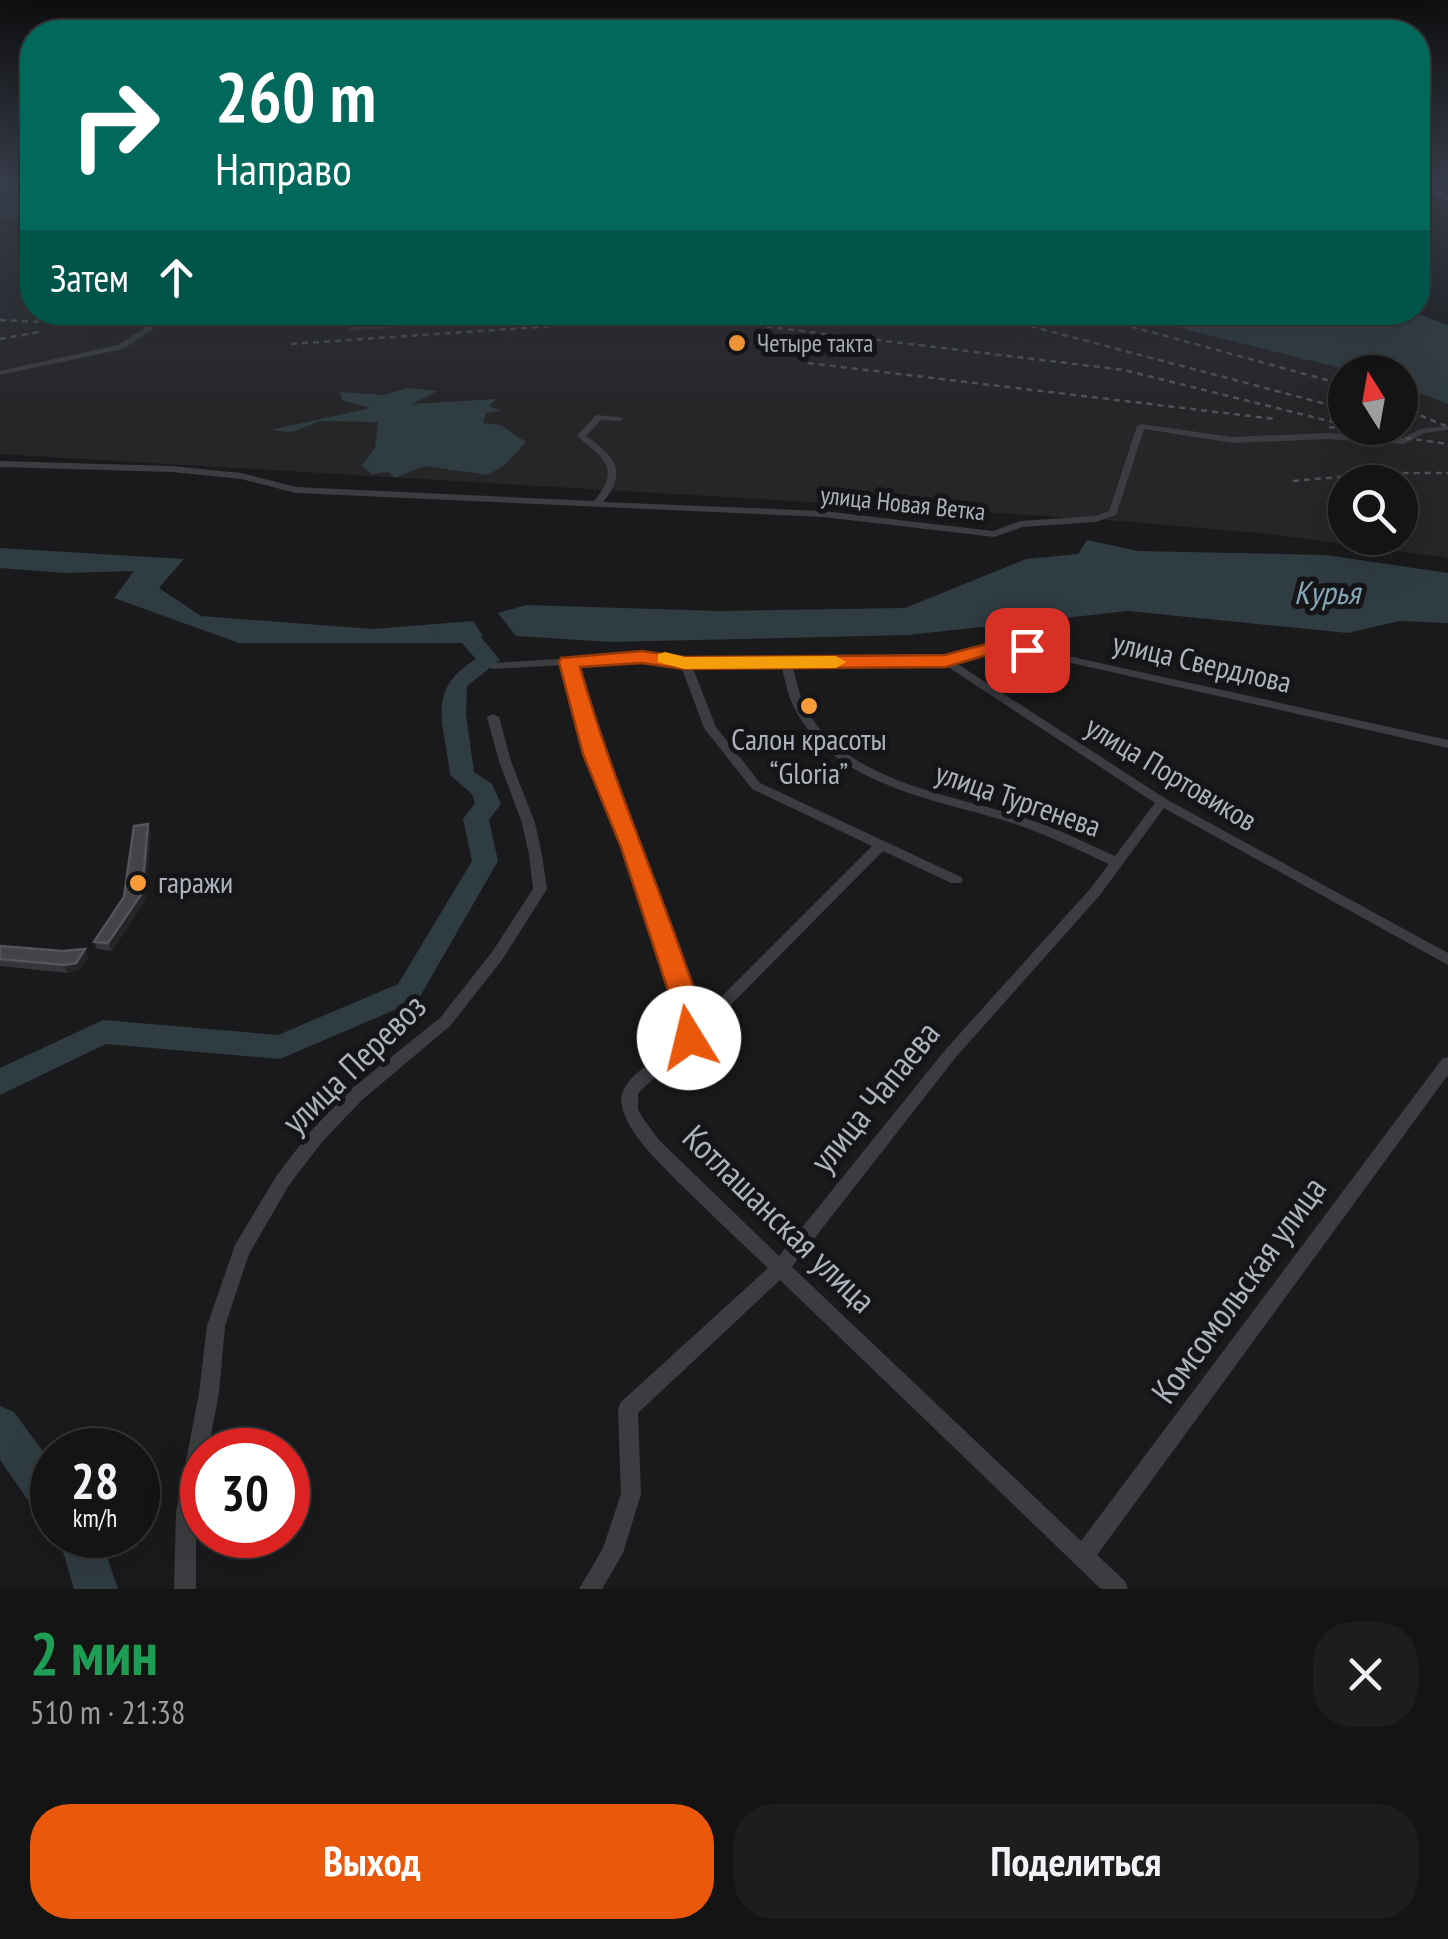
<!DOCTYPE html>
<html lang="ru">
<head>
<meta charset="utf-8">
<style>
  :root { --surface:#141415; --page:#1d1d1e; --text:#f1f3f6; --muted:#9d9ea0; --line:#333334; --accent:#ea580c }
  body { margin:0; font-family:"PT Sans Narrow",sans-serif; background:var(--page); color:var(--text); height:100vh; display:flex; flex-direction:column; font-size:38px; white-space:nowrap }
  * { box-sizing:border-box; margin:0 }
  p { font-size:32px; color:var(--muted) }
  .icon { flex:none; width:55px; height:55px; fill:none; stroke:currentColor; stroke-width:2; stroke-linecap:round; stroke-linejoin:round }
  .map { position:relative; height:1589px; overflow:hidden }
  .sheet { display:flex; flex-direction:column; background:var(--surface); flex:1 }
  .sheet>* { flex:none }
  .guide { position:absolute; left:20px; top:20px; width:1410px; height:305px; border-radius:40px; box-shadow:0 10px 40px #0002,0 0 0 2px var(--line); background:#00695c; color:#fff; overflow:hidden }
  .needle { width:65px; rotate:349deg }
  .controls { position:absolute; left:1328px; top:355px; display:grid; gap:20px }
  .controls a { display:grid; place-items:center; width:90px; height:90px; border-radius:50%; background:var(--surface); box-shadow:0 10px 40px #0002,0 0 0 2px var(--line); font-size:50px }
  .speed { position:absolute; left:30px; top:1428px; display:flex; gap:20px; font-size:50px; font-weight:700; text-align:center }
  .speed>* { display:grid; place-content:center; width:130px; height:130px; border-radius:50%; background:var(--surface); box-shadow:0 10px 40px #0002,0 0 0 2px var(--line); line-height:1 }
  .speed small { font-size:25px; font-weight:400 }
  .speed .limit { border:15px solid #d22; background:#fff; color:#111 }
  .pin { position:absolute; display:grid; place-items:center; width:85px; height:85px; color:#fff; margin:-42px; border-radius:20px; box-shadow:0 5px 15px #0006 }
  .me { position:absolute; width:110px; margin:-55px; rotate:351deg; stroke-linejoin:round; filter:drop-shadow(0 0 8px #0008) }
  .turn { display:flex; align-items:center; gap:35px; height:210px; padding:0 30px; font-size:45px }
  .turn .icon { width:130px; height:130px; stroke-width:2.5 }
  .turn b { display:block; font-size:70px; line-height:85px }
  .then { display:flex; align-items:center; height:95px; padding:0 30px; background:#0003; gap:20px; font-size:38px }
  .round { display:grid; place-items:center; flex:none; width:105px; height:105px; border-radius:40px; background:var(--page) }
  .headline { display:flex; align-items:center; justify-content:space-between; height:170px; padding:0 30px }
  h1 { font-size:60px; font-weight:700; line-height:75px; color:#1e9e55 }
  .button { display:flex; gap:20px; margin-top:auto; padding:20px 30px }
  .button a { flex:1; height:115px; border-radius:40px; background:var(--accent); color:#fff; font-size:40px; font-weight:700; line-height:115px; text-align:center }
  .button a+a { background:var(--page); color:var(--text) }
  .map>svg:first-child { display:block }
  .built { fill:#262629; fill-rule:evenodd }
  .water { fill:#2f3c41 }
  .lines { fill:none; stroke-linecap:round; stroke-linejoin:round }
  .river { fill:#2f3c41; fill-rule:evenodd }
  .street { fill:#3b3d41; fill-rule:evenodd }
  .primary { fill:#575a60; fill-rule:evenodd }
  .rail { stroke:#4e5156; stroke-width:2.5; stroke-dasharray:6 5; stroke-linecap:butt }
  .wall { fill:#36363a }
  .shaded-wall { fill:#252528 }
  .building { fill:#434448; stroke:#53555a; stroke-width:2.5 }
  .route { fill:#ea580c; stroke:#983908; stroke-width:2.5 }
  .slow { fill:#f59e0b }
  .poi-dot { fill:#f79b38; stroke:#151517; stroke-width:4 }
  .labels { text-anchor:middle; stroke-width:10; stroke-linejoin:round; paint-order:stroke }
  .far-poi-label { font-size:25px; fill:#acb3bc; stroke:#151517; text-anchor:start }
  .far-street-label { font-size:25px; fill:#acb3bc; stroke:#151517 }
  .street-label { font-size:30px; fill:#acb3bc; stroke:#151517 }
  .poi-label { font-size:30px; fill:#acb3bc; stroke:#151517 }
  .water-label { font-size:32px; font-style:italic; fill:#83a6b7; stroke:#151517 }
  .near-street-label { font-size:35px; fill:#acb3bc; stroke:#151517 }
</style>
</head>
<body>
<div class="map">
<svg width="1448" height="1589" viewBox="0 0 1448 1589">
  <rect width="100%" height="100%" fill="#1a1a1c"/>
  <path class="built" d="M0,219l32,1v92l1087,1 237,59h-11v56h55v-42l48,18v154l-177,-24 -175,-15 -1096,-65zM1345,482h55v56h-55z"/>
  <g class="water">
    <polygon points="0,180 32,180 32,220 0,219"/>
    <polygon points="1119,313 1415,313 1448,325 1448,404 1400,386 1400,372 1356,372"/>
    <polygon points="407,388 437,391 412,404 497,399 489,406 501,411 486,413 483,423 500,425 526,442 506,464 488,475 424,466 395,478 388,472 372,474 362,466 375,448 378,422 320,421 292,432 271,430 370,408 342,400 340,392 384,395"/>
    <polygon points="1087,540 1138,551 1326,555 1448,573 1448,623 1399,621 1348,633 1128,611 908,635 610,642 516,636 498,613 526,605 720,611 905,608 1026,559 1078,554"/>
    <polygon points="0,548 184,559 159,588 201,616 373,629 473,621 483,636 460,643 239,643 114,598 134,571 65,573 0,568"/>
  </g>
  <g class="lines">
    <g class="river">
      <path d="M467,629l8,1 25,30 -33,26 -1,28 8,58 18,12 9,20 -12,16 9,41 -80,139 -138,59 -174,-15 -106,51v-27l103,-48 175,15 120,-51 74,-123 -9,-42 12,-16 -3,-9 -22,-19c-5,-52 -26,-84 26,-116l-15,-17h-21l-11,-6 11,-6z"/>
      <polygon points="0,1406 14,1412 52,1464 52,1518 37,1513 0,1460"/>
      <polygon points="58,1535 100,1535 118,1589 74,1589"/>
    </g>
    <g class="street">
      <polygon points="1448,183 1448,187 1422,190 1419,188"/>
      <polygon points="103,312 110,312 112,316 151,319 153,329 123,349 0,375 0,371 118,345 145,328 145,323 108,319"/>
      <path d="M596,415l23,2 4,2 -4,2 -18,-1 -15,16c28,19 43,36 17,66l220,9 170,20 28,-10 74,-5 14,-5 28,-85 4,-2 92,13 95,-4 75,5 17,-9 28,-3v4l-23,3 -21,11 -76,-5 -95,4 -89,-14 -28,86 -20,7 -74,5 -28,10 -171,-20 -527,-24 -55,-14 -69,-7 -172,-5v-6l172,5 69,7 55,14 298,14c28,-33 9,-43 -17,-65z"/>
      <path d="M990,645l37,2 421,93v8l-421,-95 -36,-2 -35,12 210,136 282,154v12l-284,-157 -64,87 -144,162 -164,210 289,274 361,-482 6,-2v18l-351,480 28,26 3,8h-27l-321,-309 -142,133 3,81 -18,59 -21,36h-23l24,-41 18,-54 -3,-85 3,-7 147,-134c-31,-29 -61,-58 -91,-87 -16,-17 -34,-33 -46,-53 -6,-11 -13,-24 -8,-37 14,-30 52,-32 60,-69l-57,-175 -38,-93 -25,-89 -70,4 -6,-3 6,-3 149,-9 43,6 268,-3zM642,660l39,6 23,62 48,61 120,57 -174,174 -58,-173 -40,-93 -26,-90zM942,663l213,140 -40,53c-31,-14 -61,-29 -93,-39 -73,-23 -183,-36 -219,-115 -5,-11 -7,-25 -11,-37zM781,665c4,12 5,26 11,38 37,82 140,95 217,119 34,11 67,27 100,42l-19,25 -144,160 -167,207 -120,-116 -17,-23 -4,-8v-15c9,-11 21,-19 32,-28 9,-7 16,-17 24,-24l189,-191 68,32h10l2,-3 -2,-3 -201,-94 -44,-56 -24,-61z"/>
      <polygon points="493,714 499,717 511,761 535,823 542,855 547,889 502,960 450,1026 362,1100 322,1142 289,1185 249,1254 225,1326 219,1393 208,1450 202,1450 202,1480 196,1513 196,1589 174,1589 176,1513 199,1393 207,1326 235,1245 277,1175 310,1132 350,1090 440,1018 492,952 533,889 529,855 522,823 499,761 487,717"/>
    </g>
    <polygon class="primary" points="1418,183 1448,195 1448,201 1418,189"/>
    <g class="rail">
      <polyline points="646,312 1124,370 1345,425"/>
      <polyline points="977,312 1345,409"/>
      <polyline points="1078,312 1345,385"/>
      <polyline points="0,320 94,324 228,312"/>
      <polyline points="0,339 39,332"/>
      <polyline points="291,344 569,325 665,325"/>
      <polyline points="808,363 1275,419"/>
      <polyline points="1400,407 1448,427"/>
      <polyline points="1329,427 1448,444"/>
      <polyline points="1293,481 1385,473 1448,473"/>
    </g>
  </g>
  <g class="wall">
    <polygon points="346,312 471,312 472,322 348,331"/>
    <polygon points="151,831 145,901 112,951 97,949 94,942 124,897"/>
    <polygon points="0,946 63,951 88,957 79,970 67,973 0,966"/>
  </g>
  <g class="shaded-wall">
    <polygon points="148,824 151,831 145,901 112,951 108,943"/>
    <polygon points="85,949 88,957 79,970 67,973 64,965"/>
  </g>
  <g class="building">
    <polygon points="346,312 447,312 346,319"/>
    <polygon points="148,824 142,893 108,943 94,942 124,897 134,826"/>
    <polygon points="0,946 63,951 85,949 76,963 64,965 0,959"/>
  </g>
  <linearGradient id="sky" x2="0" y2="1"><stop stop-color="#0e0e0f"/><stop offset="0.45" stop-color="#383e4b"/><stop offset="1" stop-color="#383e4b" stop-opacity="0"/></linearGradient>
  <rect width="1448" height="402" fill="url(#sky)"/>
  <path class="route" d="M990,643l37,2 10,5 -10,6 -37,-2 -44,13 -262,2 -42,-6 -62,4c34,121 87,235 125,355l-6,24 -10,3 -10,-3 -4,-8 3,-16 -12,-38 -45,-137 -38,-93 -24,-92 2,-4 81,-7 42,6 261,-2z"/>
  <polygon class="slow" points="665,652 685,657 836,656 846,662 836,668 684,669 658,662 658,654"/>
  <g class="poi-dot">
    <circle cx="737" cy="343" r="10"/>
    <circle cx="809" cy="706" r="10"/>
    <circle cx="138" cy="883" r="10"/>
  </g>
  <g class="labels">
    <g class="far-poi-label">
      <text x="757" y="352">Четыре такта</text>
    </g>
    <g class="far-street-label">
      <text transform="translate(903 503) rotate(6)" y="9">улица Новая Ветка</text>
    </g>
    <g class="street-label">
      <text transform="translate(1202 663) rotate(13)" y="10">улица Свердлова</text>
      <text transform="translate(1171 774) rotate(31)" y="10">улица Портовиков</text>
      <text transform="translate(1018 800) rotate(19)" y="10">улица Тургенева</text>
    </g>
    <g class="poi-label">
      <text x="809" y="750">Салон красоты<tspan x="809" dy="34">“Gloria”</tspan></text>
      <text x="158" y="893" text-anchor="start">гаражи</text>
    </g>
    <g class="water-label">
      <text x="1327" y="604">Курья</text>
    </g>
    <g class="near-street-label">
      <text transform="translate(354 1064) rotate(-44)" y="12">улица Перевоз</text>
      <text transform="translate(875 1097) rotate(-51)" y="12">улица Чапаева</text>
      <text transform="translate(779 1219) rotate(44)" y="12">Котлашанская улица</text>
      <text transform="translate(1239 1290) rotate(-54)" y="12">Комсомольская улица</text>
    </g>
  </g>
</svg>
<div class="controls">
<a><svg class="needle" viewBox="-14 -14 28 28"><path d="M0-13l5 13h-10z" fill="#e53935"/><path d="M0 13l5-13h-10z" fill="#9d9ea0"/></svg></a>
<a><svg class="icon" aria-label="search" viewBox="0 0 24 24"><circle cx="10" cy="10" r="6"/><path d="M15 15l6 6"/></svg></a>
</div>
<div class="speed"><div>28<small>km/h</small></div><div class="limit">30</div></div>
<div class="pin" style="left:1027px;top:650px;background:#d93025"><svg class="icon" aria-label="arrive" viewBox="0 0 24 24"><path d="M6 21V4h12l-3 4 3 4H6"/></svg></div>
<svg class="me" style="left:689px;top:1038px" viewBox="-20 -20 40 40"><circle r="19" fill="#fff"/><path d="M0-13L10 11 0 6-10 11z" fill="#ea580c"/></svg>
<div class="guide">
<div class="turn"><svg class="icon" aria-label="right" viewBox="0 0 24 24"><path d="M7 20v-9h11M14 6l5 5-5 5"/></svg><div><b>260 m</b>Направо</div></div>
<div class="then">Затем<svg class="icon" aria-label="ahead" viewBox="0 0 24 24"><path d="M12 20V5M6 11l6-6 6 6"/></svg></div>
</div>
</div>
<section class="sheet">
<div class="headline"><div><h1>2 мин</h1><p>510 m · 21:38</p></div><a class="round"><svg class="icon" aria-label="close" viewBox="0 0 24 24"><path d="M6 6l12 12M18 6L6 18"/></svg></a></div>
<div class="button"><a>Выход</a><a>Поделиться</a></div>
</section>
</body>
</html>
